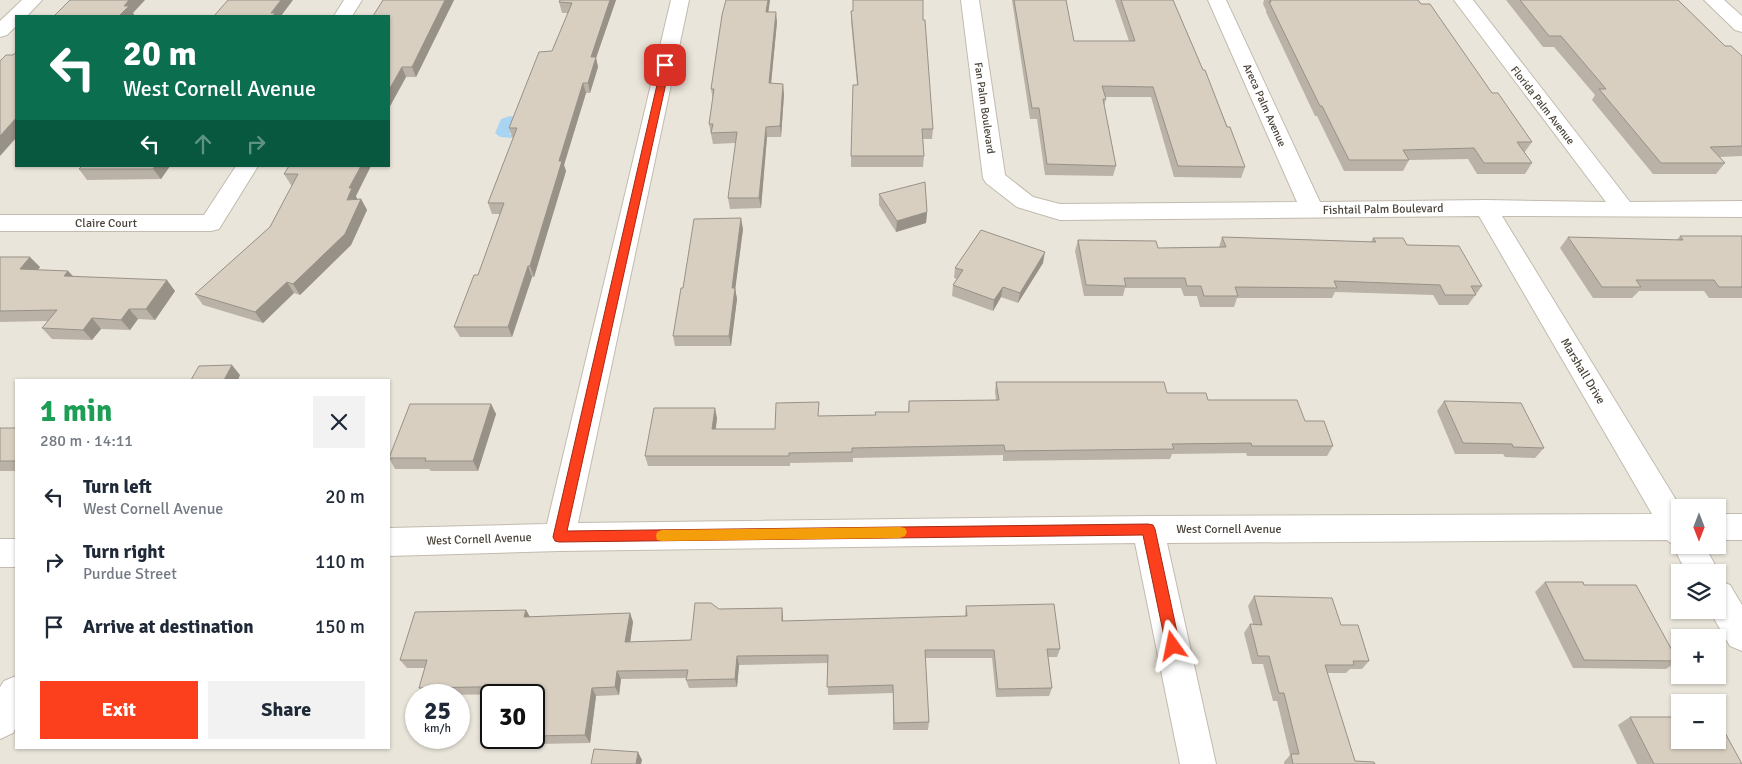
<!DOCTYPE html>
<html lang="en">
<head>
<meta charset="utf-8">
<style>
  :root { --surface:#fff; --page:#f2f2f3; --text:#1f2937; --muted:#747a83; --accent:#fc3f1d }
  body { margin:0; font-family:Signika,sans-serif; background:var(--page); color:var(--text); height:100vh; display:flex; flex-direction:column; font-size:19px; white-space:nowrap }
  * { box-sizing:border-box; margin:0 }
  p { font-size:16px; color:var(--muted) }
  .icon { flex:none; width:28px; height:28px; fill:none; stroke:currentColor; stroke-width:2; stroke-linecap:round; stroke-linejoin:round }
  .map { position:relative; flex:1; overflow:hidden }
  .drawer { position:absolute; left:15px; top:379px; width:375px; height:370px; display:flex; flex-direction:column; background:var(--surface); border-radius:0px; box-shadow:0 1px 4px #0004 }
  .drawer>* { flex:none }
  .guide { position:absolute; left:15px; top:15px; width:375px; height:152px; border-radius:0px; box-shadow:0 1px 4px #0004; background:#0b6e4f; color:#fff; overflow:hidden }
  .needle { width:32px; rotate:180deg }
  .fabs { position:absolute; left:1671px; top:499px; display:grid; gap:10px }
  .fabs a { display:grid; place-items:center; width:55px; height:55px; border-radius:0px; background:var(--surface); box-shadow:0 1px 4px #0004; font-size:25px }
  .speed { position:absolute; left:405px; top:684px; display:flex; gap:10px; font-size:25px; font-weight:700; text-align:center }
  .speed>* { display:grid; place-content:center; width:65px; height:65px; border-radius:50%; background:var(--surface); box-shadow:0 1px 4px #0004; line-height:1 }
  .speed small { font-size:12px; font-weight:400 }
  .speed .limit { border:2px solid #111; border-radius:8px; background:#fff; color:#111 }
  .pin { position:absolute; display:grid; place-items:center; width:42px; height:42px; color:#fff; margin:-21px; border-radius:10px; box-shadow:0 2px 8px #0006 }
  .me { position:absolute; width:55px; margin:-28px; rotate:348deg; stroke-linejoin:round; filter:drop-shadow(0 0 4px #0008) }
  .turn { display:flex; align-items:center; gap:18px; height:105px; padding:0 25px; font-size:22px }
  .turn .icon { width:65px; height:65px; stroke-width:2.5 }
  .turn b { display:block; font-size:35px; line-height:42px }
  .lanes { display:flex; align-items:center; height:48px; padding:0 25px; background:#0003; justify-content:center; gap:25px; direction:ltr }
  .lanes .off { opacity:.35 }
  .round { display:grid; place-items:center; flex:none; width:52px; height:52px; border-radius:0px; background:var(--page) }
  .overview { display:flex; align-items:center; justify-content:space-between; height:85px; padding:0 25px }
  h1 { font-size:30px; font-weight:800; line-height:38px; color:#1e9e55 }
  .action { display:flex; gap:10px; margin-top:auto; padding:10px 25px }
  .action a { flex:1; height:58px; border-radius:0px; background:var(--accent); color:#fff; font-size:20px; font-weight:800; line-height:58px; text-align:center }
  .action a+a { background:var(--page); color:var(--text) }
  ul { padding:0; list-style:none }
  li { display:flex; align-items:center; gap:15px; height:65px; padding:0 25px }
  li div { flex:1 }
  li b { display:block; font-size:19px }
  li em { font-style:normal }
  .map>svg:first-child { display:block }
  .residential { fill:#eae5da; fill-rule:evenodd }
  .water { fill:#a9d4f2 }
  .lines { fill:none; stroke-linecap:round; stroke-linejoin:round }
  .street-casing { stroke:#c2bbae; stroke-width:2 }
  .street { fill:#fff; fill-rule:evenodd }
  .wall { fill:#bab2a6 }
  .shaded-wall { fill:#979187 }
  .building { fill:#d8cfc1; stroke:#979187 }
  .route { fill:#fc3f1d; stroke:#a42913 }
  .slow { fill:#f59e0b }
  .labels { text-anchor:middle; stroke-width:4; stroke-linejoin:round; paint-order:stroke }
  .far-street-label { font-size:11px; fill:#4b4439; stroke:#fff }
  .street-label { font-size:12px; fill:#4b4439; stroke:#fff }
</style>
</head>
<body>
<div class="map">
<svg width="1742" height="764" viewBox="0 0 1742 764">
  <rect width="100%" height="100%" fill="#f6f3ec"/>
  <path class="residential" d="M0,0h1742v764h-1742zM16,16h373v150h-373zM16,380h373v368h-373zM1680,508h38v37h-38zM1680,572h38v38h-38zM1680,638h38v37h-38zM416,695h43v43h-43zM491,695h43v43h-43zM1680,702h38v38h-38z"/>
  <polygon class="water" points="510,116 515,117 513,131 509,134 513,135 512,138 500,137 495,133 501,119"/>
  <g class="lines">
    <g class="street-casing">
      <g id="street">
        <polygon points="22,0 42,0 27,16 16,16 16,26 7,35 0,37 0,21"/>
        <polygon points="344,0 362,0 352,16 334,16"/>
        <polygon points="671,0 689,0 578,523 1148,516 1652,514 1479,216 1060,220 1017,207 986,183 983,178 961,0 979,0 1005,175 1033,197 1060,204 1297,202 1208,0 1226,0 1320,202 1486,200 1606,202 1454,0 1473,0 1630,202 1742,201 1742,217 1502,216 1681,508 1680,545 1704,545 1719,572 1718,575 1718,572 1686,572 1672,544 1667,540 1167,543 1216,764 1180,764 1135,543 559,551 389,556 389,528 547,524"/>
        <polygon points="1704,0 1724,0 1742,16 1742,32 1735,30"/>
        <polygon points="236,166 258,166 219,229 211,231 0,231 0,215 204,215"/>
        <rect x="1718" y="514" width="24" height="26"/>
        <rect x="0" y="539" width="16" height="28"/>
        <polygon points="1718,580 1730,585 1742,605 1742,651 1730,646 1709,610 1718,610"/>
        <polygon points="16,676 16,727 13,733 0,739 0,687 4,681"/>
      </g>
    </g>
    <use href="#street" class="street"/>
  </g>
  <g class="wall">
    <polygon points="383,0 454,0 416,77 406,77 389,108 389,16"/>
    <polygon points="616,0 596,58 598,67 590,93 586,93 564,165 566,171 534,277 532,277 512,337 460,337 454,327 478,275 500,214 492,214 488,203 513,139 509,128 552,51 568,13 562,13 559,2"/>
    <polygon points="770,0 768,12 777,22 771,83 784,94 781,137 767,137 761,208 730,209 728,198 736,143 713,144 709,124 713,100 711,89"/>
    <polygon points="1012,0 1066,0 1074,41 1129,41 1115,0 1173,0 1245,167 1241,178 1174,177 1151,97 1105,97 1106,99 1104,106 1116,166 1113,176 1045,175 1037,119 1030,119"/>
    <polygon points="1264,0 1418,0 1492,93 1532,142 1524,153 1532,163 1525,174 1477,174 1468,159 1409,160 1403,171 1344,171 1317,116 1315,116 1266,12 1266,10 1263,4"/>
    <polygon points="1506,0 1678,0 1725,46 1742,56 1742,156 1720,157 1725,163 1716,174 1653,174 1592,100 1595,95 1554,47 1543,47"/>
    <polygon points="851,11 923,20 933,129 932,139 923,139 924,156 923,167 851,167 851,156 857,85 851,21"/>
    <polygon points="82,166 170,166 161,179 87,180 79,169"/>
    <polygon points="289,166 356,196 357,199 361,199 367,210 351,245 300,295 294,293 263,323 203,305 195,294 270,227 293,185 291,185 284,174"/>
    <polygon points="879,194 927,212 926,223 896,232 879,205"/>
    <polygon points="743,229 735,288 737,299 731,346 675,346 673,336 683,288"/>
    <polygon points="1680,236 1742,236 1742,298 1709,298 1704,291 1639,291 1632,298 1593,298 1560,248 1568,237 1677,240"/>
    <polygon points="1222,237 1371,242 1373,238 1407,245 1482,286 1468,305 1439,305 1433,295 1335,292 1332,298 1237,298 1234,307 1200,307 1197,296 1184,296 1181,288 1125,288 1123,296 1084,296 1075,251 1078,240 1158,248 1219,247"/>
    <polygon points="0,257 40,267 38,270 68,271 74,277 175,291 155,320 138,319 130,330 101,329 92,340 52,339 42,328 48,321 0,322"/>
    <polygon points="1043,263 1018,303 1001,297 993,311 952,296 953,285 957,279 954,278 955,268"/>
    <polygon points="996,382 1167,393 1208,400 1305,421 1333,446 1327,456 1247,456 1246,453 1172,454 1170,459 1003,461 1003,455 853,458 853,462 790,463 790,466 648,466 645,456 717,418 716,429 775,429 819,416 876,415 908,412 909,401 996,400 995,392"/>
    <polygon points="1444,401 1544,448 1535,458 1505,457 1503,454 1455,454 1437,411"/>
    <polygon points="491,404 496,414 478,471 431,471 429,469 395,469 389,458"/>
    <rect x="0" y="428" width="16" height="43"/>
    <polygon points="1545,582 1584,585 1678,661 1666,669 1573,668 1535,592"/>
    <polygon points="1254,596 1341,625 1369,661 1362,669 1350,669 1346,673 1327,673 1355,761 1375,764 1284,764 1284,762 1290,755 1277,701 1273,701 1263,664 1252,664 1244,633 1250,624 1253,624 1248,606"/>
    <polygon points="966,606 1060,649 1057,657 1048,657 1052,688 1049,696 996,697 992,658 925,658 929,722 928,730 893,730 893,693 828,695 827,663 739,665 737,687 689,688 686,680 687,678 621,679 619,695 596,696 590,743 537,744 532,738 534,738 534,695 528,694 426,695 419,688 425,668 407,668 400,660 526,610 530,617 630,613 633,622 630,642 691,640 719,609 782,608 783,621 965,616"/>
    <polygon points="1630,717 1742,764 1637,764 1618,725"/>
  </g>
  <g class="shaded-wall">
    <polygon points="129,0 145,0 133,13 135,16 119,16 124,6"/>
    <polygon points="281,0 293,0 281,16 273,16 271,13"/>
    <polygon points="445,0 454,0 416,77 412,67"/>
    <polygon points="610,0 616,0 596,58 598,67 590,93 588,83 591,57"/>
    <polygon points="768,0 770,0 767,22 766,12"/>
    <polygon points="776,12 777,22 770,94 769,83"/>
    <polygon points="402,67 406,77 389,108 389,90"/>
    <polygon points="583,83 586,93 564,165 566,171 534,277 530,266 559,161"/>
    <polygon points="783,84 784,94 781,137 780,126"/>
    <polygon points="16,118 16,138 0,156 0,136"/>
    <polygon points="766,127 767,137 761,208 759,198"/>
    <polygon points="155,166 170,166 161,179 153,169"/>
    <polygon points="361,166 371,166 356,196 357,199 347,200 349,188"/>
    <polygon points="361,199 367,210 351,245 300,295 293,284"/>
    <polygon points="927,212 926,223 896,232 897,221"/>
    <polygon points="741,218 743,229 734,299 732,288"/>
    <polygon points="1045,252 1043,263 1018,303 1020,293"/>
    <polygon points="30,257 40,267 30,280 20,269"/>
    <polygon points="528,266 532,277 512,337 508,327"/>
    <polygon points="68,271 78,282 64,276"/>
    <polygon points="167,280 175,291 155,320 146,309"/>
    <polygon points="287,282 294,293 263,323 255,312"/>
    <polygon points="1003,287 1001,297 993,311 994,300"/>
    <polygon points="735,288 737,299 731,346 729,336"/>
    <polygon points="129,309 138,319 130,330 121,320"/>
    <polygon points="92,318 101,329 92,340 83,330"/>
    <polygon points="232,365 240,375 238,380 224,380"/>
    <polygon points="491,404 496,414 478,471 473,461"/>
    <polygon points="715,408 717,418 714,439 712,429"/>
    <polygon points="782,608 783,617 783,629 782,621"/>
    <polygon points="526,610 531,619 524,617"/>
    <polygon points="630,613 633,622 629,650 625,642"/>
    <polygon points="737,656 739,665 737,687 735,679"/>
    <polygon points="617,671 621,679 619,695 615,687"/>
    <polygon points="592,688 596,696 590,743 585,735"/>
    <polygon points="638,752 642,760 641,764 636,764"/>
  </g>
  <g class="building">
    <polygon points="70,0 129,0 124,6 129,6 119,16 54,16"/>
    <polygon points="228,0 281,0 271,13 275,13 273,16 214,16"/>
    <polygon points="383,0 445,0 412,67 402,67 389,90 389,16 373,16"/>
    <polygon points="560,0 610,0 591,57 596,57 588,83 583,83 559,161 562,161 530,266 528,266 508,327 454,327 474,275 478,275 504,203 488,203 517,128 509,128 539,52 552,51 572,3 559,2"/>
    <polygon points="726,0 768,0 766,12 776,12 769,83 783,84 780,126 766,127 759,198 728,198 737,132 711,133 713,124 709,124 714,89 711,89 722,15"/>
    <polygon points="853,0 923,0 923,20 925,20 933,129 922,129 924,156 851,156 853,85 858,85 851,11 853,11"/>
    <polygon points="1014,0 1066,0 1074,41 1135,41 1121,0 1173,0 1203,70 1205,70 1227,127 1230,127 1245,167 1178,166 1153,87 1102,86 1106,99 1103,99 1116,166 1047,164 1039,108 1032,108"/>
    <polygon points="1270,0 1418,0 1421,4 1430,4 1492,93 1498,93 1532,142 1517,142 1532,163 1484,163 1474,148 1403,150 1409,160 1349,160 1322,106 1320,106 1269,2 1271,2"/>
    <polygon points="1520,0 1678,0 1725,46 1731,46 1742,56 1742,146 1710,147 1725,163 1661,163 1599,89 1606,89 1561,36 1549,36"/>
    <polygon points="16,52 16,118 0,136 0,61 6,55 13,55"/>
    <polygon points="82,166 155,166 153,169 79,169"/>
    <polygon points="289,166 361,166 349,188 352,188 347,200 361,199 345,234 293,284 287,282 255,312 195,294 270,227 298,174 284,174"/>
    <polygon points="925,182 927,212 897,221 879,194"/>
    <polygon points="741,218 732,288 735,288 729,336 673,336 681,288 683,288 694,219"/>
    <polygon points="981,230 1045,252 1020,293 1003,287 994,300 953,285 963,270 955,268"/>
    <polygon points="1680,236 1742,236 1742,287 1719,287 1714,280 1636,280 1641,287 1602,287 1568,237 1683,240"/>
    <polygon points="1222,237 1376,242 1373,238 1403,238 1407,245 1459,246 1482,286 1471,286 1476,295 1445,295 1440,285 1334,281 1337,288 1235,287 1238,296 1204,296 1201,286 1187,286 1185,278 1124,278 1126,286 1086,285 1078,240 1156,241 1158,248 1226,247"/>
    <polygon points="0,257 30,257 20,269 68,271 64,276 167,280 146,309 129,309 121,320 92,318 83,330 42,328 57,310 0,311"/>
    <polygon points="232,365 224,380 191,380 199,366"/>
    <polygon points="996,382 1164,382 1167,393 1206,393 1208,400 1297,400 1305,421 1324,421 1333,446 1252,446 1251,443 1172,444 1174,449 1005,451 1004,445 852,448 852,452 789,453 789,456 645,456 654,408 715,408 712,429 775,429 776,403 819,402 818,416 876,415 875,412 909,412 909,401 999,400"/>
    <polygon points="1444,401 1521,403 1544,448 1513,447 1512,444 1463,443"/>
    <polygon points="410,404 491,404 473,461 425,461 426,458 389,458"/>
    <rect x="0" y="428" width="16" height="33"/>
    <polygon points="1545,582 1583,582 1584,585 1636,585 1678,661 1584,660"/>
    <polygon points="1254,596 1332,598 1341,625 1358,625 1369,661 1353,661 1354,665 1325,665 1355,761 1374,762 1375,764 1293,764 1291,754 1299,754 1284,693 1279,693 1269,656 1258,656 1250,624 1262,625"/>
    <polygon points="695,603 711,603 719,609 782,608 782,621 967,616 966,606 1054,604 1060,649 1047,649 1052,688 998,689 994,650 925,650 929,722 894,723 893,685 827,687 828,655 737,656 735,679 686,680 688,670 617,671 615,687 592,688 585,735 534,736 534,726 536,717 534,717 534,695 528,695 530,686 419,688 427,660 400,660 415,612 526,610 524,617 630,613 625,642 691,640"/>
    <polygon points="1630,717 1680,717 1680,740 1718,740 1718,720 1742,764 1654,764"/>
    <polygon points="594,749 638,752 636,764 591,764"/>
  </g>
  <polygon class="route" points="662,63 670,65 567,531 1148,524 1153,525 1155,529 1180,646 1178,651 1173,653 1168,651 1166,646 1143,535 559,542 555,541 553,537"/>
  <polygon class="slow" points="900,527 905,528 907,532 905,536 900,538 662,541 657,540 656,536 657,532 662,530"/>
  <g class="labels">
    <g class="far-street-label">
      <text transform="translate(1265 105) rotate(66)" y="4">Areca Palm Avenue</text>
      <text transform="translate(1543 105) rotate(52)" y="4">Florida Palm Avenue</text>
      <text transform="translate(985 108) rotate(82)" y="4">Fan Palm Boulevard</text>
    </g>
    <g class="street-label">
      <text transform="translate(1383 209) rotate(-1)" y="4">Fishtail Palm Boulevard</text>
      <text x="106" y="227">Claire Court</text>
      <text transform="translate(1583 371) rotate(59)" y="4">Marshall Drive</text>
      <text x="1229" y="533">West Cornell Avenue</text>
      <text transform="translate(479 539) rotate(-2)" y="4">West Cornell Avenue</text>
    </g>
  </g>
</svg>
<div class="fabs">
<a><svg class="needle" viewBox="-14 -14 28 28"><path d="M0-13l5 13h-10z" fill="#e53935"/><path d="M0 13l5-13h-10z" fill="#747a83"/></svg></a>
<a><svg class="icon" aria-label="layers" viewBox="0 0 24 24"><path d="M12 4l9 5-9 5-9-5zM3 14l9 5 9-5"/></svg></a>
<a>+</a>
<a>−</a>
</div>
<div class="speed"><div>25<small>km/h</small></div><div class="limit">30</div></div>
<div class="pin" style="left:665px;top:65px;background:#d93025"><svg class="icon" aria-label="arrive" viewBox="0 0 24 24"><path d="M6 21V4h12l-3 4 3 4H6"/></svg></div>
<svg class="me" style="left:1173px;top:646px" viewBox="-20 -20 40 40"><path d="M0-17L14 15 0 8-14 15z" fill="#fc3f1d" stroke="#fff" stroke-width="4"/></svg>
<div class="guide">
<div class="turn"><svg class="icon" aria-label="left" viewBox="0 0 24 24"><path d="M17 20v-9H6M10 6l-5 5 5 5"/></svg><div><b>20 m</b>West Cornell Avenue</div></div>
<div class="lanes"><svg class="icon" aria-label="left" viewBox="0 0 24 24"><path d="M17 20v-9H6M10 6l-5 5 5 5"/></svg><svg class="icon off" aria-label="ahead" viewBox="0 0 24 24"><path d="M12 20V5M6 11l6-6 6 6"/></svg><svg class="icon off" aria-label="right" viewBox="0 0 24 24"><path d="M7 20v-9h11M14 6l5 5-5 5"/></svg></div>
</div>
<section class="drawer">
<div class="overview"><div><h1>1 min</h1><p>280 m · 14:11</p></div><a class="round"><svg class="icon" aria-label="close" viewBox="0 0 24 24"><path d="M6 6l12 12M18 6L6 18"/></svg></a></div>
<ul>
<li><svg class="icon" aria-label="left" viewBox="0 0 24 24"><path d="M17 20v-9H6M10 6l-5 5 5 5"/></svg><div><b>Turn left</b><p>West Cornell Avenue</p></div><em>20 m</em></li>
<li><svg class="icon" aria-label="right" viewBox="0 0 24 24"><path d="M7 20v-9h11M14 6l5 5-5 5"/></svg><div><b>Turn right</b><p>Purdue Street</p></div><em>110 m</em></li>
<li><svg class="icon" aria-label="arrive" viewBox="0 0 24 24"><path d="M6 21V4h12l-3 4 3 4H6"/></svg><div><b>Arrive at destination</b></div><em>150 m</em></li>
</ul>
<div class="action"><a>Exit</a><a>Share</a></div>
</section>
</div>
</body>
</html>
